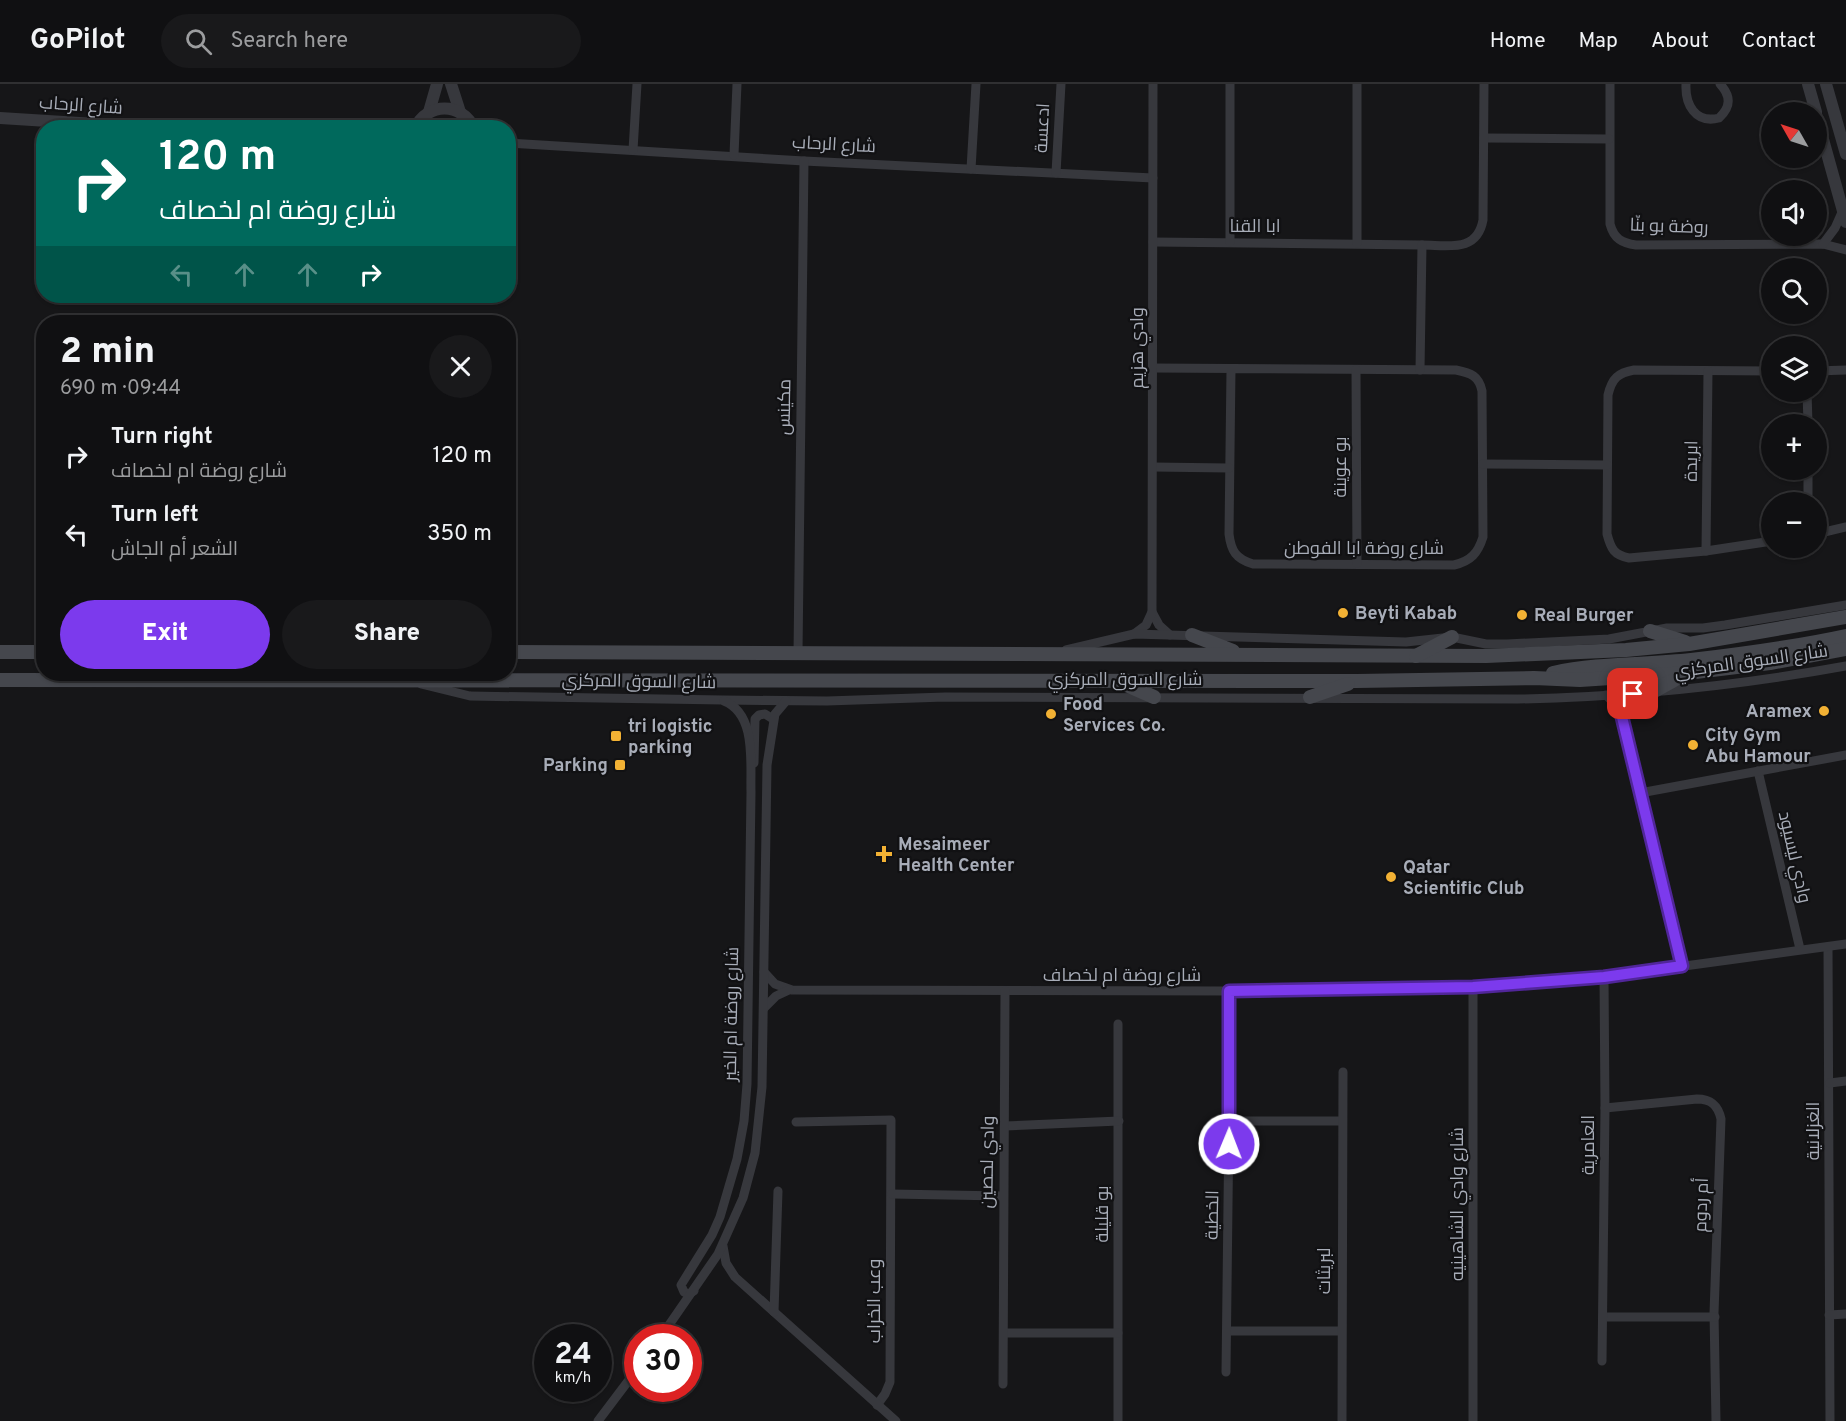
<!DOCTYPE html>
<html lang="en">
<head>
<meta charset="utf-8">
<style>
  :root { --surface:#101012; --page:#19191b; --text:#f1f3f6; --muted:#9c9d9f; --line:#303032; --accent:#7c3aed }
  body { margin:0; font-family:Overpass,Cairo,sans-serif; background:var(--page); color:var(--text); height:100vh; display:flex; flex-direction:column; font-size:22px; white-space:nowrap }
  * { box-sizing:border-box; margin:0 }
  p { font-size:20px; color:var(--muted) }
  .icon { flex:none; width:33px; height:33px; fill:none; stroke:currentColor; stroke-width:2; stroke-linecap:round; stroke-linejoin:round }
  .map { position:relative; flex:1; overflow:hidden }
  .sheet { position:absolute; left:36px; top:231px; width:480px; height:366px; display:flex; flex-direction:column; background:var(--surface); border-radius:24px; box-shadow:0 2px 4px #0004,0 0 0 2px var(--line) }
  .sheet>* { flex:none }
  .hud { position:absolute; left:36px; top:36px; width:480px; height:183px; border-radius:24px; box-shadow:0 2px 4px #0004,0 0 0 2px var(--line); background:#00695c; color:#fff; overflow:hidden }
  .needle { width:39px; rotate:309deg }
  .controls { position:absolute; left:1761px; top:18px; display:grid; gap:12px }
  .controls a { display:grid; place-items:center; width:66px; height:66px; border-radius:50%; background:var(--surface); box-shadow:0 2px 4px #0004,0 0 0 2px var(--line); font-size:30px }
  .speed { position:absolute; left:534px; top:1240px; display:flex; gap:12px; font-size:30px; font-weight:700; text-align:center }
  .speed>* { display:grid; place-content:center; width:78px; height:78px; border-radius:50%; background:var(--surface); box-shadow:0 2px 4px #0004,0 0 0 2px var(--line); line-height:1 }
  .speed small { font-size:15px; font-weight:400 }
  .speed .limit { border:9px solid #d22; background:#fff; color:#111 }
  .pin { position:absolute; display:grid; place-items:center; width:51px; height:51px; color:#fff; margin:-26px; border-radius:12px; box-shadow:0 3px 9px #0006 }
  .me { position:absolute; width:66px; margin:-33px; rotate:1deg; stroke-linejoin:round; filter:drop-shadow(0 0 4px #0008) }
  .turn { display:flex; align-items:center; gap:21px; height:126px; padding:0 24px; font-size:27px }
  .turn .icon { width:78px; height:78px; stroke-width:2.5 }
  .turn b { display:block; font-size:42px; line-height:51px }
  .lanes { display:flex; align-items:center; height:57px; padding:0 24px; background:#0003; justify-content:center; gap:30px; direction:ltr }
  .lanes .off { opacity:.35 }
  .round { display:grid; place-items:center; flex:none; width:63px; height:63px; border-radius:32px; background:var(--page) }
  .head { display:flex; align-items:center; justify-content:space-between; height:102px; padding:0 24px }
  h1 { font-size:36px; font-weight:800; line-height:45px }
  .button { display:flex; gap:12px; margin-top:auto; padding:12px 24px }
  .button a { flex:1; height:69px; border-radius:36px; background:var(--accent); color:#fff; font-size:24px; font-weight:800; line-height:69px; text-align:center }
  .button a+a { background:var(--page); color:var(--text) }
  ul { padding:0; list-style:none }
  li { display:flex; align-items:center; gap:18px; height:78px; padding:0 24px }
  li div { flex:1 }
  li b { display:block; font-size:22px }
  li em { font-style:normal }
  header { display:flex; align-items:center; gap:36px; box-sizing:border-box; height:84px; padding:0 30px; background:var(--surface); border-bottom:2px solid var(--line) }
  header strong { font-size:28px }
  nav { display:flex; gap:33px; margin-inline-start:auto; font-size:21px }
  .search { width:420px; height:54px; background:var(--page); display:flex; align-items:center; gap:15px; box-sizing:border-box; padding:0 21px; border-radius:33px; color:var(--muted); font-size:22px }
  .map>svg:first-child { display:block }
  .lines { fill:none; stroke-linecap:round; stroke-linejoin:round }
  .minor { stroke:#37383d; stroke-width:9 }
  .tertiary { stroke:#37383d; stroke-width:12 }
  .secondary { stroke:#45474d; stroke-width:14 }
  .route-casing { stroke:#51269a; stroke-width:15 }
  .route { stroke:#7c3aed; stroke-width:10 }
  .poi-dot { fill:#f2b134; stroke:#111113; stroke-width:2 }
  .labels { text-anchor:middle; stroke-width:4.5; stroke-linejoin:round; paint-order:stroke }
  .street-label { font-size:18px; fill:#a8adb8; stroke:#111113 }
  .poi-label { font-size:18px; font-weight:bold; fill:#a8adb8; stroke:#111113; text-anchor:start }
</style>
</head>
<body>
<header>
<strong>GoPilot</strong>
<div class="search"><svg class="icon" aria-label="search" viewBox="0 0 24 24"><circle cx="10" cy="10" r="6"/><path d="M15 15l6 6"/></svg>Search here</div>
<nav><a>Home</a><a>Map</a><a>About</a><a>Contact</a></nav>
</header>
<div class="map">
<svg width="1846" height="1337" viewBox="0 0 1846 1337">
  <rect width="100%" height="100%" fill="#161618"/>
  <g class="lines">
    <g class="minor">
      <path d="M1610,0v140c4,15 12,19 26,21l187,-1 23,6"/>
      <path d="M1686,0c-1,20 9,40 33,34 12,-11 12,-22 1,-34"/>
      <polyline points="1484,54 1609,55"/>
      <polyline points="508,59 804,77 1153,94"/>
      <polyline points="633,66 637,0"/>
      <polyline points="734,71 737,0"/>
      <polyline points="971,85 976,0"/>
      <polyline points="1056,89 1061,0"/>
      <path d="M1153,158l269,3c26,0 55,8 61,-25l1,-136"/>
      <polyline points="1230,158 1230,0"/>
      <polyline points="1357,159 1357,0"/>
      <polyline points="1823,160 1835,144 1843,126"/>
      <path d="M1153,284l303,2c15,3 23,6 26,21l1,146c-5,16 -12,24 -29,28l-201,-1c-17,-5 -22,-13 -24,-30l2,-165"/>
      <polyline points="1356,286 1357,479"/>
      <polyline points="1420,286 1422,161"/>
      <path d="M1772,287l-138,-1c-16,3 -22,8 -26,25l-1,139c4,15 7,21 22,24l77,-7 66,-10"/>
      <polyline points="1816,287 1846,286"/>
      <polyline points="1807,308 1808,340"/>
      <polyline points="1483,380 1607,381"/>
      <polyline points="1153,383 1229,384"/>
      <polyline points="1808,386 1808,418"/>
      <polyline points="1816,450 1846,443"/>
      <polyline points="1706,467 1708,287"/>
      <polyline points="1152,528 1159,541 1170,551"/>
      <polyline points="1134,550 1146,541 1152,528 1153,0"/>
      <polyline points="1066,566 1134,550 1406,558 1452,553 1486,560 1507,560 1609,555 1667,544 1703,544 1725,541 1846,521"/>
      <polyline points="798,569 804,77"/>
      <path d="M421,600l49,12 253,4 104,1 118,-4 573,2c110,-2 219,-13 328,-33"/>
      <polyline points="1606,611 1616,621 1622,633 1682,882"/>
      <polyline points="754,679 755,635 759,631 765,630 773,635"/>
      <polyline points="1758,687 1800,865"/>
      <polyline points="1640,709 1846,671"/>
      <polyline points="1828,863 1830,1337"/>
      <polyline points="764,888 775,900 792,906 1229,907 1473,903 1604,893 1846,860"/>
      <polyline points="764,924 776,912 789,906"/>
      <polyline points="1118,940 1118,1337"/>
      <polyline points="1830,999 1846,997"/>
      <path d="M1605,1024l92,-9c14,0 21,6 24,20l-7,194 2,108"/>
      <polyline points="1229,1037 1342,1037"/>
      <polyline points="796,1038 891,1036 890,1298 885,1310 877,1321"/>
      <polyline points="1005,1042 1119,1037"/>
      <polyline points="892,1110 1003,1112"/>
      <polyline points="723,1162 726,1179 735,1193 896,1337"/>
      <path d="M694,1207l-5,3 -5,-2 -3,-7 31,-50 8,-18 17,-58 7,-38 3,-37 4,-292c-1,-28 6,-78 -27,-91"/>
      <polyline points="774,1228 778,1107"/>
      <polyline points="1829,1231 1846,1230"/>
      <polyline points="1603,1233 1715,1233"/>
      <polyline points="1227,1247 1341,1247"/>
      <polyline points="1004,1249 1118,1249"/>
      <polyline points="660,1254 718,1170 743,1114 755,1069 762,1003 767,681 775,630 786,617"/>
      <polyline points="1602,1277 1605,1024 1604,893"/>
      <polyline points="1226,1288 1229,1037 1229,907"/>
      <polyline points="1003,1300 1005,907"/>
      <polyline points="598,1337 638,1284"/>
      <polyline points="1342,1337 1343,988"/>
      <polyline points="1473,1337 1473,903"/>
    </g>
    <g class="tertiary">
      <polyline points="451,0 460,28"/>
      <polyline points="1808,0 1816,28"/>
      <polyline points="1826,0 1846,70"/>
      <polyline points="429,28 437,0"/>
      <polyline points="1816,30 1846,138"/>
      <polyline points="0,34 159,44"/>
      <path d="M415,44c13,-26 46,-26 59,0"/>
    </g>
    <g class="secondary">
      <polyline points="1650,547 1685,558"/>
      <polyline points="1192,551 1233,567"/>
      <polyline points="0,568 44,568"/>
      <polyline points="508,568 1486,572 1626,566 1689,560 1846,533"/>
      <polyline points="1416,572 1452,553"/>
      <path d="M1553,589c45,-10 92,-8 138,-13 52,-6 104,-13 155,-24"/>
      <polyline points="0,596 1357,597 1534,594 1580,596 1687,589 1770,579 1846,565"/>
      <polyline points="1122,599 1154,613"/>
      <polyline points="1654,607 1683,591"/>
      <polyline points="1310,613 1348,600"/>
    </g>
  </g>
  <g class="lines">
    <g class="route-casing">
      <polyline id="route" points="1229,1060 1229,907 1473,903 1604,893 1682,882 1622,633 1625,620 1633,610"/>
    </g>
    <use href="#route" class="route"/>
  </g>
  <g class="poi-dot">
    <circle cx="1343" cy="529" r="6"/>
    <circle cx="1522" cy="531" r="6"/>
    <circle cx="1824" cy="627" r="6"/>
    <circle cx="1051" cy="630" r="6"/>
    <rect x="610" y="646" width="12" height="12" rx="3"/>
    <circle cx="1693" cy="661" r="6"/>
    <rect x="614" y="675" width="12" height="12" rx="3"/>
    <path d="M881 761h6v6h6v6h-6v6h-6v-6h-6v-6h6z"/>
    <circle cx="1391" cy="793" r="6"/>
  </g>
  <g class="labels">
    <g class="street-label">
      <text transform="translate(81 21) rotate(4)" y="6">شارع الرحاب</text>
      <text transform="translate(1042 44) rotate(-87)" y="6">ادعسة</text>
      <text transform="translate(834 60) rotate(3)" y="6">شارع الرحاب</text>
      <text x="1255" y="148">ابا القنا</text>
      <text transform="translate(1669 142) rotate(2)" y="6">روضة بو بنّا</text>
      <text transform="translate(1137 264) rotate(-90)" y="6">وادي هزيم</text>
      <text transform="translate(784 323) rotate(-89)" y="6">مكينس</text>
      <text transform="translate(1691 377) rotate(-89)" y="6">ابريدة</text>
      <text transform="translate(1340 383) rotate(-90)" y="6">بو عوينة</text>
      <text x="1364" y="470">شارع روضة ابا الفوطن</text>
      <text transform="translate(1751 577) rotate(-8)" y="6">شارع السوق المركزي</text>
      <text x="1125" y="601">شارع السوق المركزي</text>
      <text transform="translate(639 597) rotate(1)" y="6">شارع السوق المركزي</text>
      <text transform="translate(1795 773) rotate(77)" y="6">وادي ليسيود</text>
      <text x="1122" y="897">شارع روضة ام لخصاف</text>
      <text transform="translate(731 930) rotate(-89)" y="6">شارع روضة ام الخير</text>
      <text transform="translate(1813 1047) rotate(-90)" y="6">الغزلانية</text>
      <text transform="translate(1588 1061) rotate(-90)" y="6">العامرية</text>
      <text transform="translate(987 1078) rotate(-89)" y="6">وادي لحصين</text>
      <text transform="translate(1457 1120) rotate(-90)" y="6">شارع وادي الشاهينيه</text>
      <text transform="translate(1701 1121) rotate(-88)" y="6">أم ردوم</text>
      <text transform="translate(1102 1130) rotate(-90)" y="6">بو قليلة</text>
      <text transform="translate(1212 1131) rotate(-89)" y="6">الخطية</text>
      <text transform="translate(1324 1187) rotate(-90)" y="6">لبريثات</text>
      <text transform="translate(874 1217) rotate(-90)" y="6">وعب الخراب</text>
    </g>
    <g class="poi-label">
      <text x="1355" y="535">Beyti Kabab</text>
      <text x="1534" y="537">Real Burger</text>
      <text x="1063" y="626">Food<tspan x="1063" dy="21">Services Co.</tspan></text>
      <text x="1812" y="633" text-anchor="end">Aramex</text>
      <text x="628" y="648">tri logistic<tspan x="628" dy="21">parking</tspan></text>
      <text x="1705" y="657">City Gym<tspan x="1705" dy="21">Abu Hamour</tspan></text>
      <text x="608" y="687" text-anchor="end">Parking</text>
      <text x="898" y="766">Mesaimeer<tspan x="898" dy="21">Health Center</tspan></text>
      <text x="1403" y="789">Qatar<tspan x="1403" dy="21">Scientific Club</tspan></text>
    </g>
  </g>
</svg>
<div class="controls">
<a><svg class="needle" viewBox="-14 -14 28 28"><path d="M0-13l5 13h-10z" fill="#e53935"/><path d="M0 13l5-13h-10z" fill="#9c9d9f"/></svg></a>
<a><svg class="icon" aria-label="sound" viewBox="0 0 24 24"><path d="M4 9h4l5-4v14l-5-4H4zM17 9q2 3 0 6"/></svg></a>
<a><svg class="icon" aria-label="search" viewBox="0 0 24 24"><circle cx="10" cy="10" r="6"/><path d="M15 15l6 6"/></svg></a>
<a><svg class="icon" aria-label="layers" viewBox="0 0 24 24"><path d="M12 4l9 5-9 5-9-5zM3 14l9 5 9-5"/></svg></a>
<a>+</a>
<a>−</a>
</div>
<div class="speed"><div>24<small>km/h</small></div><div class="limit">30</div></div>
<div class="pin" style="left:1633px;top:610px;background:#d93025"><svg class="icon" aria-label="arrive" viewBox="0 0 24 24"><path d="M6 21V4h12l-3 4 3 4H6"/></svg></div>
<svg class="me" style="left:1229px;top:1060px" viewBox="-20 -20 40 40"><circle r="17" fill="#7c3aed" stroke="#fff" stroke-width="3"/><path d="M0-11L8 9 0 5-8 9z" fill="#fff"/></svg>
<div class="hud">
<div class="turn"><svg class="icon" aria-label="right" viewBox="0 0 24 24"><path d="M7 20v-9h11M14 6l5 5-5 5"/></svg><div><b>120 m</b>شارع روضة ام لخصاف</div></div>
<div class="lanes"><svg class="icon off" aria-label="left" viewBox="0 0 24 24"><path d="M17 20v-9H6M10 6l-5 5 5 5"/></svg><svg class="icon off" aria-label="ahead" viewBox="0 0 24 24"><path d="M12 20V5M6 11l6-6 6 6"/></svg><svg class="icon off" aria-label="ahead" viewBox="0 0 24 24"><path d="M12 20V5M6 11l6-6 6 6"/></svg><svg class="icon" aria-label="right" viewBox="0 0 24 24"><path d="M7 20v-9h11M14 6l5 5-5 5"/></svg></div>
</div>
<section class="sheet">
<div class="head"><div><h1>2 min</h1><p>690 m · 09:44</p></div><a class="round"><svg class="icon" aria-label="close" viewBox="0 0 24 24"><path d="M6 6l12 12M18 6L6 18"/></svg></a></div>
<ul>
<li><svg class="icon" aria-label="right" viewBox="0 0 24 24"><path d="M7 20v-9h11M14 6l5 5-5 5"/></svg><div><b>Turn right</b><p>شارع روضة ام لخصاف</p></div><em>120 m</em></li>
<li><svg class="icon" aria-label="left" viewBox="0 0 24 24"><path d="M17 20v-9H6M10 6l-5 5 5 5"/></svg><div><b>Turn left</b><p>الشعر أم الجاش</p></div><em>350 m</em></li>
</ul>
<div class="button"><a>Exit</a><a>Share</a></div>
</section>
</div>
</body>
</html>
